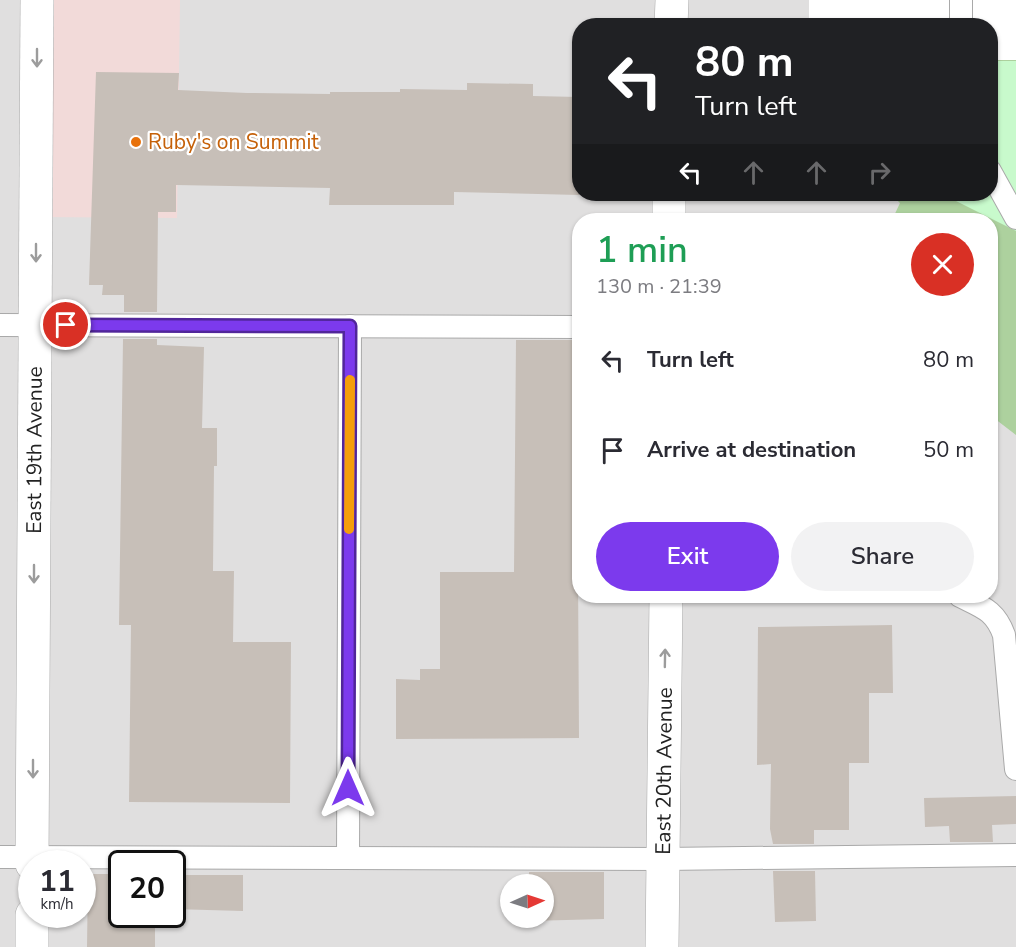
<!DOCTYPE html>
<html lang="en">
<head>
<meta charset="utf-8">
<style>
  :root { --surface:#fff; --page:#f2f2f3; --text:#2b2b33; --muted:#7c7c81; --accent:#7c3aed }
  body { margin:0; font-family:"Nunito Sans",sans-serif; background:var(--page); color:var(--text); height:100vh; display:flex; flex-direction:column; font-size:22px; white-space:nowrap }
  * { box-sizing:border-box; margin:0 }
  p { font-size:20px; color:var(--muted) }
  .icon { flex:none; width:33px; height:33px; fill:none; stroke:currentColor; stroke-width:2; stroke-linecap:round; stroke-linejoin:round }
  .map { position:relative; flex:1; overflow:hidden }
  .panel { position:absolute; left:572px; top:213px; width:426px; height:390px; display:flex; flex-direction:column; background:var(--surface); border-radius:24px; box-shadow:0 2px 4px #0004 }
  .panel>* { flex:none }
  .hud { position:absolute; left:572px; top:18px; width:426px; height:183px; border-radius:24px; box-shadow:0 2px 4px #0004; background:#202124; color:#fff; overflow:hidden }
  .needle { width:39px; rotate:87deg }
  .controls { position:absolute; left:500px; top:874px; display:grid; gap:12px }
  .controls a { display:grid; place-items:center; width:54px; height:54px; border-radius:50%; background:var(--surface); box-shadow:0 2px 4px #0004; font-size:30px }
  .speed { position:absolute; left:18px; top:850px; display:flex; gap:12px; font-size:30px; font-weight:700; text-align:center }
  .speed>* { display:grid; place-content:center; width:78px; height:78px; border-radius:50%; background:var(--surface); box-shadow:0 2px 4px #0004; line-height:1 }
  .speed small { font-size:15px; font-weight:400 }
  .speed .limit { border:3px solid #111; border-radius:9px; background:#fff; color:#111 }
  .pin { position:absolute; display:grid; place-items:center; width:51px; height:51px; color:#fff; margin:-26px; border:3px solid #fff; border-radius:50%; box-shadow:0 2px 6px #0007 }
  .me { position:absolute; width:66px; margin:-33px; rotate:0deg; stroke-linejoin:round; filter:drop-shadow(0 0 4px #0008) }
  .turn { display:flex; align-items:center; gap:21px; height:126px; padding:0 24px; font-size:27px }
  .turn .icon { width:78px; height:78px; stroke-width:2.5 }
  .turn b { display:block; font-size:42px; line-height:51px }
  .lanes { display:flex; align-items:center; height:57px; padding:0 24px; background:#0003; justify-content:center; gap:30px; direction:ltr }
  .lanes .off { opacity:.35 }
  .round { display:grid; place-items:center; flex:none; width:63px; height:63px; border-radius:32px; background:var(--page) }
  .headline { display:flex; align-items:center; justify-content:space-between; height:102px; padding:0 24px }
  h1 { font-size:36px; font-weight:600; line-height:45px; color:#1e9e55 }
  .primary-button { display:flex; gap:12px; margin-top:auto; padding:12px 24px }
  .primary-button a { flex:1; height:69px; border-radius:36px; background:var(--accent); color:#fff; font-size:24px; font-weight:600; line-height:69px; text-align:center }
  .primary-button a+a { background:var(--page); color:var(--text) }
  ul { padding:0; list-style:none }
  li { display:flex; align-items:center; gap:18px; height:90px; padding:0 24px }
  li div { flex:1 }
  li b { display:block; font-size:22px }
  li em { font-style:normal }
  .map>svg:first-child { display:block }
  .residential { fill:#e0dfdf; fill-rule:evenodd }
  .commercial { fill:#f2dad9 }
  .forest { fill:#add19e }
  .park { fill:#c8facc }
  .pier { fill:#fff }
  .building { fill:#c7bfb8 }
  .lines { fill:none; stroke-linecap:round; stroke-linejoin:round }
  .lane-casing { stroke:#a9a9a9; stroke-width:24 }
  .street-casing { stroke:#a9a9a9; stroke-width:34 }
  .lane { stroke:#fff; stroke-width:22 }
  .street { stroke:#fff; stroke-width:33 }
  .oneway { stroke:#9c9c9c }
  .route-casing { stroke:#51269a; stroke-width:15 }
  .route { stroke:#7c3aed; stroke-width:10 }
  .slow { stroke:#f59e0b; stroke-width:10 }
  .food-dot { fill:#e8710a; stroke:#fff; stroke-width:2 }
  .labels { text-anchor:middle; stroke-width:4.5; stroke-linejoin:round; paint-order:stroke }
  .food-label { font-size:21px; fill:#c56008; stroke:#fff; text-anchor:start }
  .street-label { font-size:21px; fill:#222; stroke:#fff }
</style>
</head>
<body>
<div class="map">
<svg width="1016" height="947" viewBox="0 0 1016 947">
  <rect width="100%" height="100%" fill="#f2efe9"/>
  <path class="residential" d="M0,0h1016l-26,26h-411v168h363l74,37v716h-1016zM579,220h411v376h-411zM32,864h50v51h-50zM122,864h50v51h-50zM510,885h33v33h-33z"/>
  <polygon class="commercial" points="42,0 180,0 177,218 40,217"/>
  <polygon class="forest" points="990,50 1016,50 1016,435 990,415 990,220 892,220 900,203 891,194 990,194"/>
  <polygon class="park" points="990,61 1016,61 1016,231 942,194 990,194"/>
  <polygon class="pier" points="809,0 1016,0 1016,60 990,60 990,26 809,25"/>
  <g class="building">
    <polygon points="96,72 179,73 178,90 247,93 330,94 330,92 400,92 400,89 467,90 467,83 533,84 533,96 579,97 579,195 454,192 454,205 329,205 330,188 176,185 176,212 158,212 157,312 124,312 124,295 102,295 103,285 89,285"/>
    <polygon points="123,339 157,339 157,345 204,347 202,428 217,428 217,466 214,466 213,571 234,571 233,642 291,642 290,803 129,802 131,625 119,625"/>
    <polygon points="516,340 575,340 573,572 578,572 579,738 396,739 396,679 420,680 420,669 440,669 440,572 514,572"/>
    <polygon points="892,625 893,693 869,693 869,763 849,763 849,830 814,830 814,844 773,844 770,829 771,764 757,765 758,627"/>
    <polygon points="1016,796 1016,824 992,825 993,842 950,842 949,826 925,827 924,798"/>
    <polygon points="773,871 815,871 816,921 775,922"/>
    <polygon points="529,872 604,872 604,919 529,921 529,918 543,918 543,885 529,885"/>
    <polygon points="88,874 122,874 122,915 155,915 155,947 87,947"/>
    <polygon points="172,875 243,875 243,911 172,909"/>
  </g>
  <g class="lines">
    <g class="lane-casing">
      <g id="lane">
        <polyline points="961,26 961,0"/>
        <polyline points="990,171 1016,218"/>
        <polyline points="0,325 579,327"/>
        <path d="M960,596c22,11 35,14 44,39l12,134"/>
        <polyline points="0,857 663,859 1016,855"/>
        <polyline points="348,857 350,326"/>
      </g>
    </g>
    <g class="street-casing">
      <g id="street">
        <polyline points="671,26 672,0"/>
        <polyline points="669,220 669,194"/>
        <path id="s1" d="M32,864l5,-864"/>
        <polyline points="32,947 32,915"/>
        <path id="s2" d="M662,947l4,-351"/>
      </g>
    </g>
    <use href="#lane" class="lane"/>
    <use href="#street" class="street"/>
  </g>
  <defs><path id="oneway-shaft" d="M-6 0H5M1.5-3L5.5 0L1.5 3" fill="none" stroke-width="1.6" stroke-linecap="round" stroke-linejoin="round" transform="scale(1.5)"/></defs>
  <g class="oneway">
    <use href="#oneway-shaft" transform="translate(37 58) rotate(90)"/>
    <use href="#oneway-shaft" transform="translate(36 253) rotate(90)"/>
    <use href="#oneway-shaft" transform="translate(34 574) rotate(90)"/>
    <use href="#oneway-shaft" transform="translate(665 658) rotate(-89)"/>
    <use href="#oneway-shaft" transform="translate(33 769) rotate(90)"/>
  </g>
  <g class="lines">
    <g class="route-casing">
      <polyline id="route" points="66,325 350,326 348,788"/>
    </g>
    <use href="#route" class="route"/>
    <polyline class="slow" points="349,529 350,380"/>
  </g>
  <circle class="food-dot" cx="136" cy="142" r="6"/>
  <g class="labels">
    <g class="food-label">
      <text x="148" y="149">Ruby's on Summit</text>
    </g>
    <g class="street-label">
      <text dy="7" stroke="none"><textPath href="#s1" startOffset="414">East 19th Avenue</textPath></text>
      <text dy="7" stroke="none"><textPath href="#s2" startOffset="176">East 20th Avenue</textPath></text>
    </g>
  </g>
</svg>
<div class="controls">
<a><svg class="needle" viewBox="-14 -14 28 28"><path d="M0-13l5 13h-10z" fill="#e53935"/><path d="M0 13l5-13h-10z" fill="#7c7c81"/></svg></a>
</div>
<div class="speed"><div>11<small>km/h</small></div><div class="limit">20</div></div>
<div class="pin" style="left:66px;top:325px;background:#d93025"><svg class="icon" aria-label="arrive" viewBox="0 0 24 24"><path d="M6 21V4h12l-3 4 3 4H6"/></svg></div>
<svg class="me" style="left:348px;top:788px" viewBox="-20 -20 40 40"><path d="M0-17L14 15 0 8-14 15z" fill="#7c3aed" stroke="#fff" stroke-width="4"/></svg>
<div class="hud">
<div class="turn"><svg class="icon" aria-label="left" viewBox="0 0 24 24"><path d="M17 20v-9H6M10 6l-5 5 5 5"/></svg><div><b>80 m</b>Turn left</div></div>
<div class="lanes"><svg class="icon" aria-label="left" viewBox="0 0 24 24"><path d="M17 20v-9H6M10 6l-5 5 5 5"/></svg><svg class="icon off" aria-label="ahead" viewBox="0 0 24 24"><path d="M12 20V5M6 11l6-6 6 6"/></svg><svg class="icon off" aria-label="ahead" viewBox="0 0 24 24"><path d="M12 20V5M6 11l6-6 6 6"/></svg><svg class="icon off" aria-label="right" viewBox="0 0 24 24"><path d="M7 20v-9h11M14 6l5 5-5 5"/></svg></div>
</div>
<section class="panel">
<div class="headline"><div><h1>1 min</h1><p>130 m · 21:39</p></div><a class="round" style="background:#d93025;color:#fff"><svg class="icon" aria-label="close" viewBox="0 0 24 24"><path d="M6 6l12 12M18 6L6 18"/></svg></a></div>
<ul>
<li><svg class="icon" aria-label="left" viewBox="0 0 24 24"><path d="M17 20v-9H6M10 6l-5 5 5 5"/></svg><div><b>Turn left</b></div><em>80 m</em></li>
<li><svg class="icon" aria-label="arrive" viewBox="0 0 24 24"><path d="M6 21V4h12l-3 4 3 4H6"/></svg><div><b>Arrive at destination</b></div><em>50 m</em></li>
</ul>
<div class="primary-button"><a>Exit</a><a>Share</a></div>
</section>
</div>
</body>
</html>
